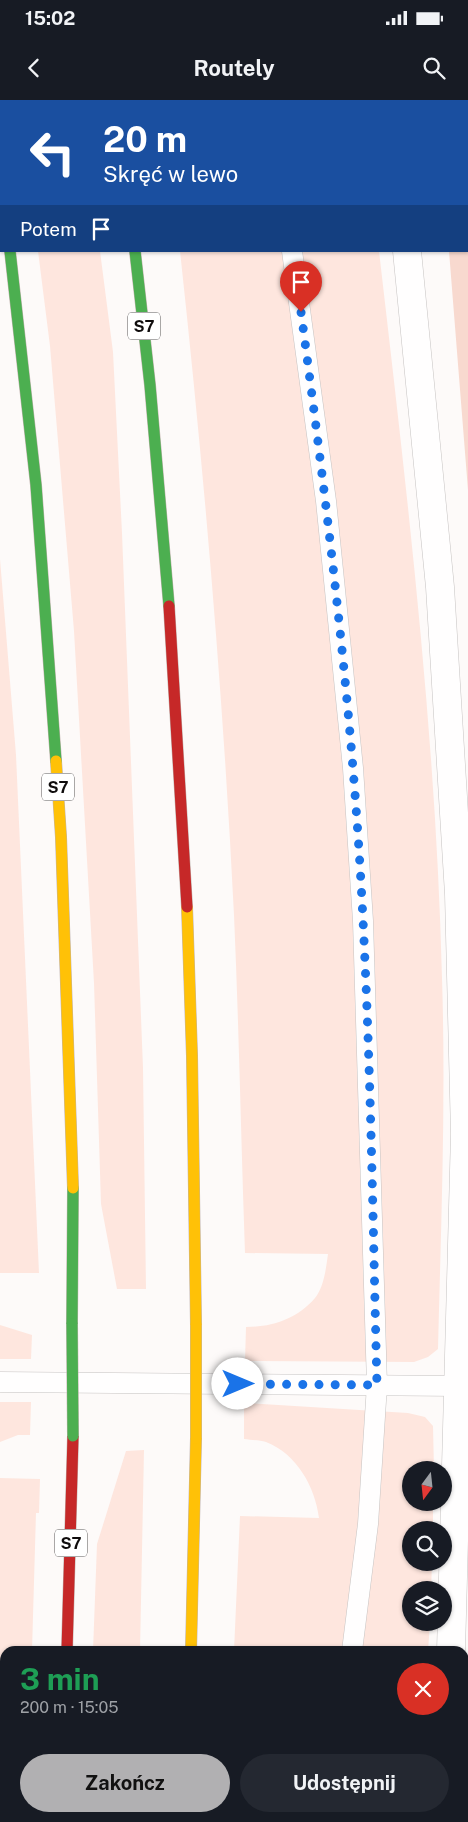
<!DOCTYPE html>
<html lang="pl">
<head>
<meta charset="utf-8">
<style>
  :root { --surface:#171b24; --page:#242831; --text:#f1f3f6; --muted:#9ea1a6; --accent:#b1b0b2 }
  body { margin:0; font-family:"Public Sans",sans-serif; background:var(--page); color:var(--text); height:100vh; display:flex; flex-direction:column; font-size:19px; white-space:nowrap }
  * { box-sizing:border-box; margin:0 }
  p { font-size:16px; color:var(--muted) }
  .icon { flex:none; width:28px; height:28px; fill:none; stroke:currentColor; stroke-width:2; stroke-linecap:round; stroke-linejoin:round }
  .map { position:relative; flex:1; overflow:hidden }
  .panel { position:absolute; left:0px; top:1546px; width:469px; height:176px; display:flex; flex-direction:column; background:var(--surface); border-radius:15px 15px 0 0; box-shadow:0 1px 4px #0004 }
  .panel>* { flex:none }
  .hud { position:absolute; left:0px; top:0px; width:469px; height:152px; box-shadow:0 1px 4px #0004; background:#1a4fa0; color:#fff; overflow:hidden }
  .needle { width:32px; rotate:195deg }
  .tools { position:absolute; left:402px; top:1361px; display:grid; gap:10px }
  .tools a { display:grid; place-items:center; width:50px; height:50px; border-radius:50%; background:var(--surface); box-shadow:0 1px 4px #0004; font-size:25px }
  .pin { position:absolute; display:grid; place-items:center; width:42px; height:42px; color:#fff; margin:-51px -21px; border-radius:50% 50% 50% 0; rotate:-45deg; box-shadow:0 0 5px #0007 }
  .pin .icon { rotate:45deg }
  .me { position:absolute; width:55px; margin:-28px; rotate:90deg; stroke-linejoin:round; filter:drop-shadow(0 0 4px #0008) }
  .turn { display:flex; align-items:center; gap:18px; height:105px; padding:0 20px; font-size:22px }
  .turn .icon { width:65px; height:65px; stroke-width:2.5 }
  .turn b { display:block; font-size:35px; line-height:42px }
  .then { display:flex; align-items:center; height:48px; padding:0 20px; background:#0003; gap:10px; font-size:19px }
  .round { display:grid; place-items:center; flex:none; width:52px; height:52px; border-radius:26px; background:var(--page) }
  .head { display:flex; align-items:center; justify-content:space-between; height:85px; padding:0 20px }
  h1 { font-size:30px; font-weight:700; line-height:38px; color:#1e9e55 }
  .button { display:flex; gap:10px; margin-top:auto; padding:10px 20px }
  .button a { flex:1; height:58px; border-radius:30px; background:var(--accent); color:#111; font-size:20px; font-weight:700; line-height:58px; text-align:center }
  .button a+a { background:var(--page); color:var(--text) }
  .status { display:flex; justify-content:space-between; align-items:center; height:35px; padding:0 25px; background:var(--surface); direction:ltr }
  .status svg { height:14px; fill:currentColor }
  header { display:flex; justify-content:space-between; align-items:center; height:65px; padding:0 20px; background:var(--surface); font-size:22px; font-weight:700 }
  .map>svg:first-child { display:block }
  .green { fill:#fee6de }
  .forest { fill:#f8d9cf }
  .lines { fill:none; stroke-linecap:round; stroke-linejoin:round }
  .lane-casing { stroke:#c6c3c2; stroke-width:21 }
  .street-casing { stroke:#c6c3c2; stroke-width:29 }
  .fast-casing { stroke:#c1b4af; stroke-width:12 }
  .slow-casing { stroke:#c1b4af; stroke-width:12 }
  .jam-casing { stroke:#c1b4af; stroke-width:12 }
  .lane { stroke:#fffefe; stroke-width:20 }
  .street { stroke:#fffefe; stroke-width:28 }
  .fast { stroke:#4caf50; stroke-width:11 }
  .slow { stroke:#ffc107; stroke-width:11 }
  .jam { stroke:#c62828; stroke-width:11 }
  .fast-bridge-casing { stroke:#c1b4af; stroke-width:12; stroke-linecap:butt }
  .slow-bridge-casing { stroke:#c1b4af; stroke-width:12; stroke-linecap:butt }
  .fast-bridge { stroke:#4caf50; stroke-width:11 }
  .slow-bridge { stroke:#ffc107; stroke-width:11 }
  .route { stroke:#1a73e8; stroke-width:9; stroke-dasharray:0 16.2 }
  .labels { text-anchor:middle; stroke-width:5; stroke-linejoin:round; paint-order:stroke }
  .shield { fill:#fff; stroke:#575555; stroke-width:1 }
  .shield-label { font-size:16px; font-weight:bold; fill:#0f0c0c }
</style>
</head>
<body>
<div class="status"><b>15:02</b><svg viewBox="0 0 49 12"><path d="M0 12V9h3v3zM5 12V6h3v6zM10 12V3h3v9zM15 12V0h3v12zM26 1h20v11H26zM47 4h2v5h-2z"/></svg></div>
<header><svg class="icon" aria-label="back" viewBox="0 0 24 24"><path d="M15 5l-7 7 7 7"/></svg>Routely<svg class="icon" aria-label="search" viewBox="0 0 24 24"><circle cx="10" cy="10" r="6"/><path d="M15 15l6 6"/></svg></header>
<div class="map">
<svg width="468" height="1722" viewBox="0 0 468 1722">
  <rect width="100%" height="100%" fill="#fdfaf9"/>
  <g class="green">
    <polygon points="161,0 362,0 363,1 161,1"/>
    <polygon points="38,151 100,151 113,252 122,433 143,968 146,1189 117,1189 101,1104 94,883 74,531 50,246"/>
    <path d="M180,151h199c28,242 57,484 63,727 4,124 -1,247 -4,371l-10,8 -14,5 -169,-1 1,-34c26,0 51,-8 69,-29 9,-11 11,-30 13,-44l-83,-1c-4,-112 -6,-225 -11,-338 -11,-222 -30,-443 -54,-664z"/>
    <polygon points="0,459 16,655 39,1173 0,1173"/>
    <polygon points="0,1225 32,1235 31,1259 0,1259"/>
    <polygon points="0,1302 31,1302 30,1335 18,1335 0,1342"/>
    <path d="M244,1303l164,10 17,4 8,9 1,44h-23v32l22,1v27h-22v32l21,1 -1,27h-20v32l19,1 -2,28h-194l6,-135 79,2c-4,-31 -22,-64 -53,-76 -6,-2 -15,-2 -22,-3z"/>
    <polygon points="144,1350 140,1551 93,1551 97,1444 126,1351"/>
    <polygon points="0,1378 40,1379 39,1413 36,1413 32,1551 5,1551 5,1718 23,1718 23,1722 0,1722"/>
    <polygon points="84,1718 131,1718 131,1722 83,1722"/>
    <polygon points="227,1718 416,1718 415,1722 226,1722"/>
  </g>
  <polygon class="forest" points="437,0 468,0 468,390 449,151 468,151 468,1"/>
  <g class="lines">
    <g class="lane-casing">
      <g id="lane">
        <polyline points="268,0 268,1"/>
        <polyline points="292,151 326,401 353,668 363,821 377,1285 368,1424 352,1551"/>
        <polyline points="0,1282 458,1286"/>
        <polyline points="330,1722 331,1718"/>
      </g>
    </g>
    <g class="street-casing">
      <g id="street">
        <polyline points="385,0 386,1"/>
        <polyline points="407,151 440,487 459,794 465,1034 451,1551"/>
        <polyline points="439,1722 440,1718"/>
      </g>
    </g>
    <g class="fast-casing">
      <g id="fast">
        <polyline points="10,151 36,385 56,661"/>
        <polyline points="135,151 150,285 169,506"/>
        <polyline points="72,1224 73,1088"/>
        <polyline points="59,1718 59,1722"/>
        <polyline points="183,1718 183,1722"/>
      </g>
    </g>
    <g class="slow-casing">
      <g id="slow">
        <polyline points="0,60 1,71"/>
        <polyline points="56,661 61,737 73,1088"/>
        <polyline points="187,807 192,956 196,1225"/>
        <polyline points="191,1551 196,1338"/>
      </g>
    </g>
    <g class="jam-casing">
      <g id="jam">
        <polyline points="116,0 116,1"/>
        <polyline points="169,506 187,807"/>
        <polyline points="67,1551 73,1336"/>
      </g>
    </g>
    <use href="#lane" class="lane"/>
    <use href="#street" class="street"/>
    <use href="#fast" class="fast"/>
    <use href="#slow" class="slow"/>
    <use href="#jam" class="jam"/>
    <g class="fast-bridge-casing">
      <polyline id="fast-bridge" points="72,1224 73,1336"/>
    </g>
    <g class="slow-bridge-casing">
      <polyline id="slow-bridge" points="196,1225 196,1338"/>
    </g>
    <use href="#fast-bridge" class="fast-bridge"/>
    <use href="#slow-bridge" class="slow-bridge"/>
  </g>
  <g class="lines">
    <path class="route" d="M238,1284l139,1c-4,-155 -6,-310 -14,-465 -10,-204 -35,-406 -62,-608"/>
  </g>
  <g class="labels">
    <g class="shield">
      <rect x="128" y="212.5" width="32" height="27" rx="4"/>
      <rect x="42" y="673.5" width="32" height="27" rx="4"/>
      <rect x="55" y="1429.5" width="32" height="27" rx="4"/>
    </g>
    <g class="shield-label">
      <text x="144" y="232">S7</text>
      <text x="58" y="693">S7</text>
      <text x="71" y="1449">S7</text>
    </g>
  </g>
</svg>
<div class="tools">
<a><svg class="needle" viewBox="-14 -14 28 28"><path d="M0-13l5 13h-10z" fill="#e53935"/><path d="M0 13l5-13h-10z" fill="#9ea1a6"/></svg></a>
<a><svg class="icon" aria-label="search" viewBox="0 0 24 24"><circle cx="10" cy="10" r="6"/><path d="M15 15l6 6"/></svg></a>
<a><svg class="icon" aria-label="layers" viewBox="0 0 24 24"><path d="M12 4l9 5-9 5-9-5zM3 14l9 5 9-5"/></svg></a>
</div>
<div class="pin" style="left:301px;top:212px;background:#d93025"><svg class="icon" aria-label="arrive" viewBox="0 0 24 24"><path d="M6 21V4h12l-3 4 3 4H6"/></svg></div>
<svg class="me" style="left:238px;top:1284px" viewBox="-20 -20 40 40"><circle r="19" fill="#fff"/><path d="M0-13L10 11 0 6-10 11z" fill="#1a73e8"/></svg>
<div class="hud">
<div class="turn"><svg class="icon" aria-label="left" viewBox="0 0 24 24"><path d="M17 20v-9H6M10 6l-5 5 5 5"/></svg><div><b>20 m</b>Skręć w lewo</div></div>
<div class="then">Potem<svg class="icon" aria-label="arrive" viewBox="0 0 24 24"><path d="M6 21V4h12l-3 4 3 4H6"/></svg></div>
</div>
<section class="panel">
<div class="head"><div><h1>3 min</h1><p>200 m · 15:05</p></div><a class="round" style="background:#d93025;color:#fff"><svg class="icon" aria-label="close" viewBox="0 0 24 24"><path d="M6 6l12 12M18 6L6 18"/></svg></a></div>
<div class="button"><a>Zakończ</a><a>Udostępnij</a></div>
</section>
</div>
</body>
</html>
